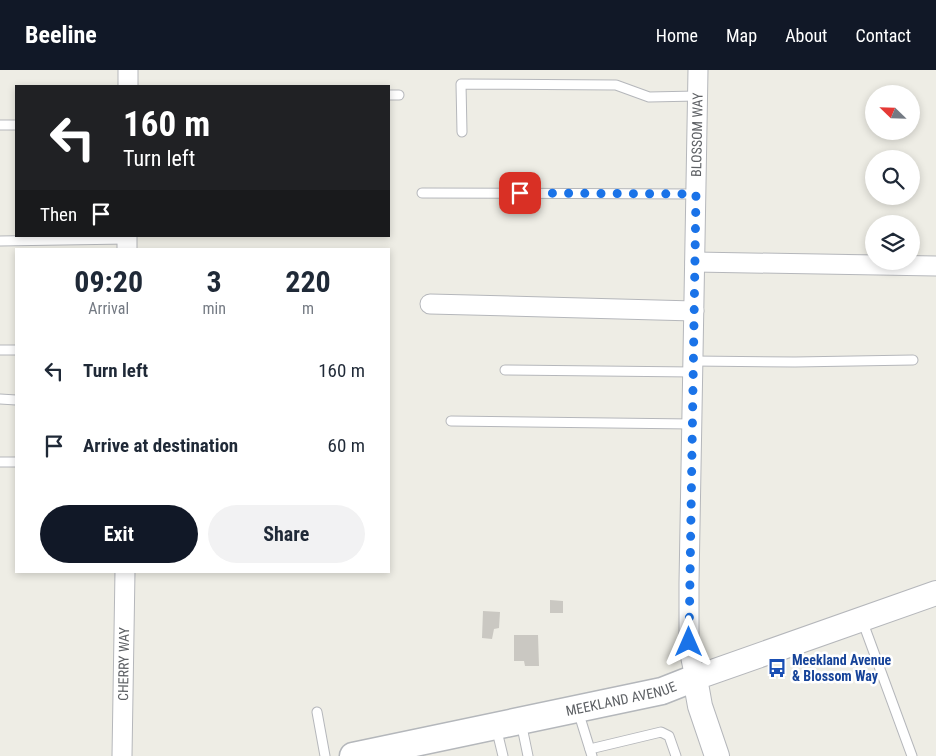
<!DOCTYPE html>
<html lang="en">
<head>
<meta charset="utf-8">
<style>
  :root { --surface:#fff; --page:#f2f2f3; --text:#1f2937; --muted:#747a83; --accent:#111827 }
  body { margin:0; font-family:"Roboto Condensed",sans-serif; background:var(--page); color:var(--text); height:100vh; display:flex; flex-direction:column; font-size:19px; white-space:nowrap }
  * { box-sizing:border-box; margin:0 }
  p { font-size:16px; color:var(--muted) }
  .icon { flex:none; width:28px; height:28px; fill:none; stroke:currentColor; stroke-width:2; stroke-linecap:round; stroke-linejoin:round }
  .map { position:relative; flex:1; overflow:hidden }
  .panel { position:absolute; left:15px; top:178px; width:375px; height:325px; display:flex; flex-direction:column; background:var(--surface); border-radius:0px; box-shadow:0 2px 8px #0003 }
  .panel>* { flex:none }
  .guide { position:absolute; left:15px; top:15px; width:375px; height:152px; border-radius:0px; box-shadow:0 2px 8px #0003; background:#202124; color:#fff; overflow:hidden }
  .needle { width:32px; rotate:293deg }
  .fabs { position:absolute; left:865px; top:15px; display:grid; gap:10px }
  .fabs a { display:grid; place-items:center; width:55px; height:55px; border-radius:50%; background:var(--surface); box-shadow:0 2px 8px #0003; font-size:25px }
  .pin { position:absolute; display:grid; place-items:center; width:42px; height:42px; color:#fff; margin:-21px; border-radius:10px; box-shadow:0 2px 8px #0006 }
  .me { position:absolute; width:55px; margin:-28px; rotate:0deg; stroke-linejoin:round; filter:drop-shadow(0 0 4px #0008) }
  .turn { display:flex; align-items:center; gap:18px; height:105px; padding:0 25px; font-size:22px }
  .turn .icon { width:65px; height:65px; stroke-width:2.5 }
  .turn b { display:block; font-size:35px; line-height:42px }
  .then { display:flex; align-items:center; height:48px; padding:0 25px; background:#0003; gap:10px; font-size:19px }
  .eta { display:flex; justify-content:space-evenly; align-items:center; height:85px; text-align:center }
  .eta b { font-size:30px; font-weight:700; line-height:35px }
  .button { display:flex; gap:10px; margin-top:auto; padding:10px 25px }
  .button a { flex:1; height:58px; border-radius:30px; background:var(--accent); color:#fff; font-size:20px; font-weight:700; line-height:58px; text-align:center }
  .button a+a { background:var(--page); color:var(--text) }
  ul { padding:0; list-style:none }
  li { display:flex; align-items:center; gap:15px; height:75px; padding:0 25px }
  li div { flex:1 }
  li b { display:block; font-size:19px }
  li em { font-style:normal }
  header { display:flex; align-items:center; gap:30px; box-sizing:border-box; height:70px; padding:0 25px; background:var(--accent); color:#fff }
  header strong { font-size:24px }
  nav { display:flex; gap:28px; margin-inline-start:auto; font-size:18px }
  .map>svg:first-child { display:block }
  .building { fill:#cac8c2 }
  .lines { fill:none; stroke-linecap:round; stroke-linejoin:round }
  .service-casing { stroke:#b5b7bb; stroke-width:11 }
  .minor-casing { stroke:#b5b7bb; stroke-width:21 }
  .tertiary-casing { stroke:#b5b7bb; stroke-width:26 }
  .secondary-casing { stroke:#b4b7bb; stroke-width:29 }
  .service { stroke:#fff; stroke-width:9 }
  .minor { stroke:#fff; stroke-width:19 }
  .tertiary { stroke:#fff; stroke-width:24 }
  .secondary { stroke:#fff; stroke-width:26 }
  .route { stroke:#1a73e8; stroke-width:9; stroke-dasharray:0 16.2 }
  .labels { text-anchor:middle; stroke-width:5; stroke-linejoin:round; paint-order:stroke }
  .street-label { font-size:14px; fill:#5d6064; stroke:#fff }
  .transit-label { font-size:14px; font-weight:bold; fill:#164399; stroke:#fff; text-anchor:start }
</style>
</head>
<body>
<header>
<strong>Beeline</strong>
<nav><a>Home</a><a>Map</a><a>About</a><a>Contact</a></nav>
</header>
<div class="map">
<svg width="936" height="686" viewBox="0 0 936 686">
  <rect width="100%" height="100%" fill="#eeede5"/>
  <g class="building">
    <polygon points="550,530 563,531 563,543 550,543"/>
    <polygon points="483,541 500,542 499,558 494,559 492,569 482,568"/>
    <polygon points="514,565 538,565 539,596 525,596 524,591 514,591"/>
  </g>
  <g class="lines">
    <g class="service-casing">
      <g id="service">
        <polyline points="389,25 399,25"/>
        <polyline points="0,55 16,55"/>
        <polyline points="462,62 461,14 616,15 649,27 697,26"/>
        <polyline points="422,123 696,124"/>
        <polyline points="0,171 127,169"/>
        <polyline points="0,280 16,280"/>
        <polyline points="693,291 795,292 913,290"/>
        <polyline points="505,300 693,302"/>
        <polyline points="0,329 16,330"/>
        <polyline points="451,351 692,354"/>
        <polyline points="0,392 16,392"/>
        <polyline points="862,550 912,686"/>
        <polyline points="578,641 592,686"/>
        <polyline points="317,642 325,686"/>
        <polyline points="521,652 528,686"/>
        <polyline points="496,657 503,686"/>
        <polyline points="590,679 661,662 669,666 676,686"/>
      </g>
    </g>
    <g class="minor-casing">
      <g id="minor">
        <polyline points="128,16 128,0"/>
        <polyline points="127,166 127,179"/>
        <polyline points="695,192 936,196"/>
        <polyline points="430,234 694,241"/>
        <path id="s1" d="M695,608l-6,-29v-66l9,-513"/>
        <path id="s2" d="M122,686l3,-185"/>
      </g>
    </g>
    <g class="tertiary-casing">
      <polyline id="tertiary" points="717,686 700,636 695,608 936,523"/>
    </g>
    <g class="secondary-casing">
      <g id="secondary">
        <path id="s3" d="M353,686l309,-65 33,-13"/>
      </g>
    </g>
    <use href="#service" class="service"/>
    <use href="#minor" class="minor"/>
    <use href="#tertiary" class="tertiary"/>
    <use href="#secondary" class="secondary"/>
  </g>
  <g class="lines">
    <polyline class="route" points="520,123 696,124 689,572"/>
  </g>
  <defs>
    <g id="bus-bare" transform="scale(1.5)"><path d="M-5-6H5V4H4V6H2V4H-2V6H-4V4H-5ZM-3.5-4V0h7V-4ZM-3.5 1.2v1.5H-2V1.2ZM2 1.2v1.5H3.5V1.2Z" fill="#1a4fb4" stroke="#fff" stroke-width="2.5" paint-order="stroke"/></g>
  </defs>
  <g fill-rule="evenodd">
    <use href="#bus-bare" x="777" y="598"/>
  </g>
  <g class="labels">
    <g class="street-label">
      <text dy="5" stroke="none"><textPath href="#s1" startOffset="544">BLOSSOM WAY</textPath></text>
      <text dy="5" stroke="none"><textPath href="#s2" startOffset="92">CHERRY WAY</textPath></text>
      <text dy="5" stroke="none"><textPath href="#s3" startOffset="274">MEEKLAND AVENUE</textPath></text>
    </g>
    <g class="transit-label">
      <text x="792" y="595">Meekland Avenue<tspan x="792" dy="16">&amp; Blossom Way</tspan></text>
    </g>
  </g>
</svg>
<div class="fabs">
<a><svg class="needle" viewBox="-14 -14 28 28"><path d="M0-13l5 13h-10z" fill="#e53935"/><path d="M0 13l5-13h-10z" fill="#747a83"/></svg></a>
<a><svg class="icon" aria-label="search" viewBox="0 0 24 24"><circle cx="10" cy="10" r="6"/><path d="M15 15l6 6"/></svg></a>
<a><svg class="icon" aria-label="layers" viewBox="0 0 24 24"><path d="M12 4l9 5-9 5-9-5zM3 14l9 5 9-5"/></svg></a>
</div>
<div class="pin" style="left:520px;top:123px;background:#d93025"><svg class="icon" aria-label="arrive" viewBox="0 0 24 24"><path d="M6 21V4h12l-3 4 3 4H6"/></svg></div>
<svg class="me" style="left:689px;top:572px" viewBox="-20 -20 40 40"><path d="M0-17L14 15 0 8-14 15z" fill="#1a73e8" stroke="#fff" stroke-width="4"/></svg>
<div class="guide">
<div class="turn"><svg class="icon" aria-label="left" viewBox="0 0 24 24"><path d="M17 20v-9H6M10 6l-5 5 5 5"/></svg><div><b>160 m</b>Turn left</div></div>
<div class="then">Then<svg class="icon" aria-label="arrive" viewBox="0 0 24 24"><path d="M6 21V4h12l-3 4 3 4H6"/></svg></div>
</div>
<section class="panel">
<div class="eta">
<div><b>09:20</b><p>Arrival</p></div>
<div><b>3</b><p>min</p></div>
<div><b>220</b><p>m</p></div>
</div>
<ul>
<li><svg class="icon" aria-label="left" viewBox="0 0 24 24"><path d="M17 20v-9H6M10 6l-5 5 5 5"/></svg><div><b>Turn left</b></div><em>160 m</em></li>
<li><svg class="icon" aria-label="arrive" viewBox="0 0 24 24"><path d="M6 21V4h12l-3 4 3 4H6"/></svg><div><b>Arrive at destination</b></div><em>60 m</em></li>
</ul>
<div class="button"><a>Exit</a><a>Share</a></div>
</section>
</div>
</body>
</html>
